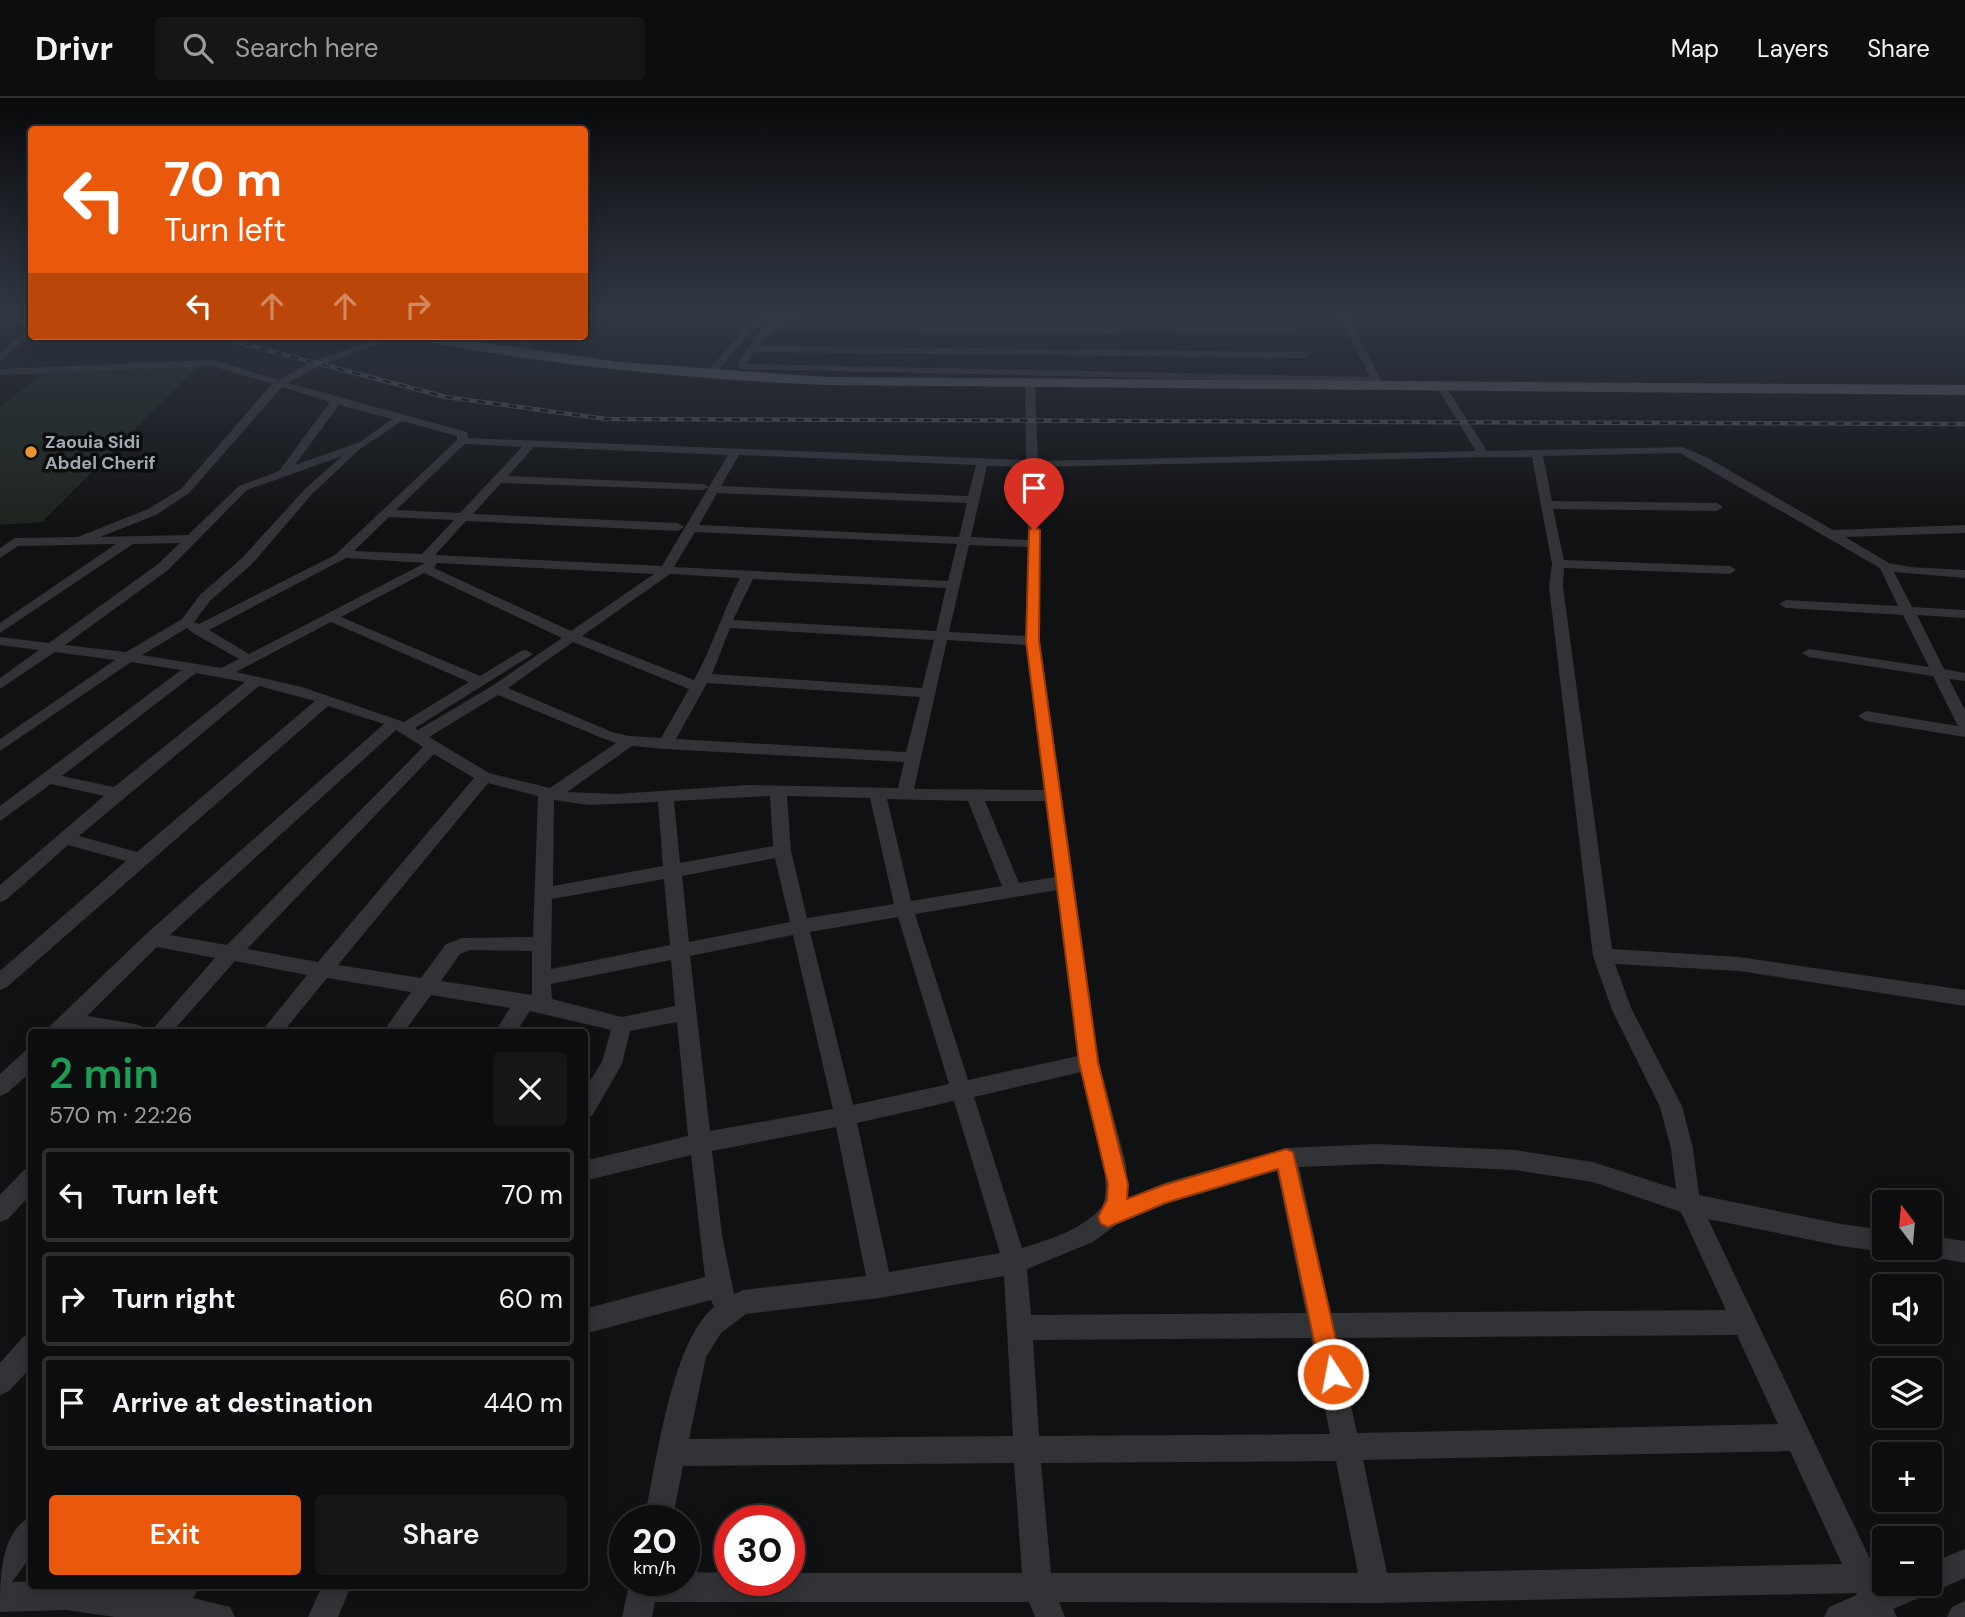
<!DOCTYPE html>
<html lang="en">
<head>
<meta charset="utf-8">
<style>
  :root { --surface:#0c0d0e; --page:#151617; --text:#f1f3f6; --muted:#9a9c9e; --line:#2c2d2e; --accent:#ea580c }
  body { margin:0; font-family:"DM Sans",sans-serif; background:var(--page); color:var(--text); height:100vh; display:flex; flex-direction:column; font-size:26px; white-space:nowrap }
  * { box-sizing:border-box; margin:0 }
  p { font-size:23px; color:var(--muted) }
  .icon { flex:none; width:38px; height:38px; fill:none; stroke:currentColor; stroke-width:2; stroke-linecap:round; stroke-linejoin:round }
  .map { position:relative; flex:1; overflow:hidden }
  .sheet { position:absolute; left:28px; top:931px; width:560px; height:560px; display:flex; flex-direction:column; background:var(--surface); border-radius:7px; box-shadow:0 4px 18px #0003,0 0 0 2px var(--line) }
  .sheet>* { flex:none }
  .banner { position:absolute; left:28px; top:28px; width:560px; height:214px; border-radius:7px; box-shadow:0 4px 18px #0003,0 0 0 2px var(--line); background:#ea580c; color:#fff; overflow:hidden }
  .needle { width:46px; rotate:344deg }
  .controls { position:absolute; left:1872px; top:1092px; display:grid; gap:14px }
  .controls a { display:grid; place-items:center; width:70px; height:70px; border-radius:7px; background:var(--surface); box-shadow:0 4px 18px #0003,0 0 0 2px var(--line); font-size:35px }
  .speed { position:absolute; left:609px; top:1407px; display:flex; gap:14px; font-size:35px; font-weight:700; text-align:center }
  .speed>* { display:grid; place-content:center; width:91px; height:91px; border-radius:50%; background:var(--surface); box-shadow:0 4px 18px #0003,0 0 0 2px var(--line); line-height:1 }
  .speed small { font-size:18px; font-weight:400 }
  .speed .limit { border:10px solid #d22; background:#fff; color:#111 }
  .pin { position:absolute; display:grid; place-items:center; width:60px; height:60px; color:#fff; margin:-72px -30px; border-radius:50% 50% 50% 0; rotate:-45deg; box-shadow:0 0 7px #0007 }
  .pin .icon { rotate:45deg }
  .me { position:absolute; width:77px; margin:-38px; rotate:349deg; stroke-linejoin:round; filter:drop-shadow(0 0 5px #0008) }
  .turn { display:flex; align-items:center; gap:24px; height:147px; padding:0 21px; font-size:32px }
  .turn .icon { width:91px; height:91px; stroke-width:2.5 }
  .turn b { display:block; font-size:49px; line-height:60px }
  .lanes { display:flex; align-items:center; height:66px; padding:0 21px; background:#0003; justify-content:center; gap:35px; direction:ltr }
  .lanes .off { opacity:.35 }
  .round { display:grid; place-items:center; flex:none; width:74px; height:74px; border-radius:7px; background:var(--page) }
  .overview { display:flex; align-items:center; justify-content:space-between; height:119px; padding:0 21px }
  h1 { font-size:42px; font-weight:600; line-height:52px; color:#1e9e55 }
  .action { display:flex; gap:14px; margin-top:auto; padding:14px 21px }
  .action a { flex:1; height:80px; border-radius:7px; background:var(--accent); color:#fff; font-size:28px; font-weight:600; line-height:80px; text-align:center }
  .action a+a { background:var(--page); color:var(--text) }
  ul { padding:0; list-style:none }
  li { display:flex; align-items:center; gap:21px; height:94px; margin:0 14px 10px; padding:0 7px; border:4px solid var(--line); border-radius:7px }
  li div { flex:1 }
  li b { display:block; font-size:26px }
  li em { font-style:normal }
  header { display:flex; align-items:center; gap:42px; box-sizing:border-box; height:98px; padding:0 35px; background:var(--surface); border-bottom:2px solid var(--line) }
  header strong { font-size:33px }
  nav { display:flex; gap:38px; margin-inline-start:auto; font-size:24px }
  .search { width:490px; height:63px; background:var(--page); display:flex; align-items:center; gap:18px; box-sizing:border-box; padding:0 24px; border-radius:7px; color:var(--muted); font-size:26px }
  .map>svg:first-child { display:block }
  .green { fill:#1d241d }
  .lines { fill:none; stroke-linecap:round; stroke-linejoin:round }
  .minor { fill:#323337; fill-rule:evenodd }
  .primary { fill:#4e5055; fill-rule:evenodd }
  .rail-casing { stroke:#494b4f; stroke-width:4.5 }
  .rail { stroke:#0b0c0d; stroke-width:2.5; stroke-dasharray:8; stroke-linecap:butt }
  .route { fill:#ea580c; stroke:#983908; stroke-width:2 }
  .poi-dot { fill:#ea9430; stroke:#0b0c0d; stroke-width:2.5 }
  .labels { text-anchor:middle; stroke-width:7; stroke-linejoin:round; paint-order:stroke }
  .far-poi-label { font-size:18px; font-weight:bold; fill:#a2a9b2; stroke:#0b0c0d; text-anchor:start }
</style>
</head>
<body>
<header>
<strong>Drivr</strong>
<div class="search"><svg class="icon" aria-label="search" viewBox="0 0 24 24"><circle cx="10" cy="10" r="6"/><path d="M15 15l6 6"/></svg>Search here</div>
<nav><a>Map</a><a>Layers</a><a>Share</a></nav>
</header>
<div class="map">
<svg width="1965" height="1519" viewBox="0 0 1965 1519">
  <rect width="100%" height="100%" fill="#101112"/>
  <polygon class="green" points="199,267 42,424 0,427 0,309 45,274"/>
  <g class="lines">
    <g class="minor">
      <polygon points="765,217 775,217 751,234 711,280 705,280 705,276 745,230"/>
      <polygon points="787,217 798,217 783,226 1107,230 1111,226 1292,229 1297,232 1292,235 1116,232 1112,236 774,231 758,248 1303,254 1308,257 1303,260 754,254 747,266 1370,279 1339,217 1348,217 1381,282 1376,285 741,271 737,265 762,230"/>
      <polygon points="32,221 32,235 0,263 0,255 30,227 0,229 0,223"/>
      <path d="M386,238h14l-79,29 -33,18 179,49 1,6 558,22 -1,-75 5,-3 5,3 3,76 438,-10 -39,-63 5,-3 5,3 40,63 195,-4 24,10 127,73 132,-5v8l-120,4 44,26 21,4 55,3v8l-71,-6 18,35 53,3v8l-48,-3 27,54 21,4v8l-16,-2 16,31v27l-99,-16 -8,-5 8,-5 92,15 -25,-50 -124,-19 -7,-4 7,-4 120,18 -26,-52 -117,-7 -7,-4 7,-4 112,6 -18,-38 -200,-115 -137,3 9,45 165,2 6,4 -6,4 -164,-2 11,51 166,6 6,4 -6,4 -166,-6 -1,19 49,362 127,8 226,33v16l-226,-35 -124,-7 17,46 50,96 11,43 6,46 142,29 44,6v18h9l-9,4 -44,-6 -133,-27 174,365h48v-21l35,-14v29l-72,31 4,8h-73l5,-10 28,-12 -1,-2 -480,10 -317,-1 6,15h-30l-6,-15h-374l-3,15h-30l8,-37h54v-8l46,1v7h59v-7h233l-8,-110 -331,3 -11,55h-28c12,-56 27,-179 70,-214l-3,-7 -127,34v-25l121,-32 -14,-122 -107,26v-20l104,-25 -11,-114 -47,9 -8,33 -30,52 -8,2v-28l18,-28 9,-32 -81,-19 -14,21h-21l15,-24 -79,-13 -27,37h-21l28,-40 -84,-14 -44,54h-22l46,-57 -72,-14 -63,71h-22l65,-74 -58,-11 -70,69 48,8 7,2 3,6 -73,-2 -2,2h-23l3,-6 96,-92 238,-210 -56,-18 -321,281 -7,3v-19l126,-110 -58,-16 -62,55 -6,2v-17l104,-89 -53,-12 -51,37v-15l181,-136 -50,-8 -131,89v-12l115,-79 -60,-8 -55,37v-11l39,-28 -39,-5v-8l49,6 109,-79 22,-21 -47,1 -133,89v-10l116,-79 -98,2 -18,12v-10l15,-10 63,-1 70,-28 33,-20 91,-105 -60,-18 -212,9v-6l213,-9 66,20 35,-19zM282,289l48,15 -51,69 -40,15 -51,49 -88,2 56,-22 33,-22zM339,307l53,14 -32,23 -65,23zM402,323l55,15v4l-122,115 -136,69 -5,-2 16,-21 42,-37 61,-71 47,-44zM465,346l57,3 -62,66 -64,-3zM534,349l194,8 -19,32 -6,-3 -195,-8zM739,357l237,10 -8,31 -247,-10zM342,358l-37,33 -63,69 -42,37 -18,24 -56,33 -61,-7 103,-75 79,-80zM1490,359h42l20,107 -3,23 44,369 19,54 48,97 11,42 5,40 -83,-27 -78,-12 -138,-6 -91,4 -122,35 -36,15 -2,-34 -27,-102 -59,-421 -2,-174zM987,368l40,1 1,73 -57,-3zM501,385l202,7 6,-3 -47,79 -227,-11 31,-34 212,10 6,-4 -6,-4 -205,-9zM717,395l250,10 -8,34 -260,-12zM389,419l65,3 -32,34 -68,-3zM695,434l262,12 -9,37 -274,-14zM969,447l59,2 -2,89 -77,-4zM346,460l79,5 -176,91 -40,-24zM437,465l217,11 -83,57 -137,-63zM424,475l138,65 -70,48 -74,44 -3,-2 118,-74 -7,-4 -5,1 -41,25 -139,-59zM670,476l70,4c-17,33 -28,70 -46,102l-112,-44zM753,481l193,9 -10,43 -203,-11zM331,524l138,60 -65,40 -102,-35 -66,-15zM187,530l6,5 46,26 -18,9 -79,-13zM730,530l204,12 -12,48 -210,-14zM947,542l79,5 19,145 -131,-1zM573,544l116,47 -28,49 -32,-2 -17,-4 -104,-44zM196,575l49,9 -131,105 -52,-11zM707,585l213,14 -14,55 -230,-13zM259,588l56,15 -178,151 -58,-16zM498,597l104,43 14,5 -66,45 -61,-15 -60,-36zM396,632l27,17 -196,198 -57,-10zM632,648l33,3 239,13 -6,26 -150,-3 -132,9 -49,-2zM434,656l40,24 -156,184 -71,-13zM488,685l50,13 -5,141 -71,1 -16,6 -25,34 -83,-13zM770,698l3,50 -93,17 -6,-62zM787,698l83,2 24,106 -87,14 -16,-67zM887,701l81,2 34,85 -91,15zM554,702l35,5 69,-3 5,64 -110,20zM985,703h61l9,76 -36,6zM775,760l15,64 -101,20 -7,-66zM664,781l6,66 -119,24 1,-70zM1057,792l21,166 -110,24 -53,-166zM898,819l51,167 -96,21 -43,-173zM793,837l40,174 -123,22 -20,-175zM470,852l62,1v44l-91,-14 19,-27zM671,862l4,46 -53,11 -70,-18 -1,-15zM1081,974c7,27 37,117 19,137 -19,21 -52,31 -78,39l-48,-151zM954,1003l46,152 -111,19 -32,-149zM836,1029l30,149 -123,14 -9,4 -12,-59 -10,-84zM1377,1066l138,6 78,12 88,30 45,98 -395,3 -32,-146zM1277,1073l29,142 -275,2 -4,-46 66,-27 23,-17 50,-21zM1004,1178l9,160 -324,3 17,-82 15,-24 25,-19 134,-16zM1737,1237l41,89 -421,9 -21,-95zM1311,1240l19,96 -291,2 -6,-96zM1790,1353l52,113 -455,9 -24,-113zM1336,1363l22,112h-307l-10,-110z"/>
      <polygon points="521,238 531,238 526,257 521,260 516,257"/>
      <polygon points="32,951 32,973 7,995 0,998 0,976 25,953"/>
      <polygon points="32,1069 32,1095 8,1121 0,1124 0,1097 24,1072"/>
      <polygon points="1930,1138 1965,1143 1965,1165 1922,1157 1918,1150 1930,1150"/>
      <polygon points="32,1236 32,1268 9,1293 0,1297 0,1265 23,1239"/>
      <path d="M32,1418v39l-20,27 20,-1v5h70l27,3 2,-3h69l-7,12 37,9 5,10h-120l-49,-7 -66,2c0,-35 0,-80 32,-96z"/>
      <polygon points="322,1488 351,1488 338,1519 308,1519"/>
      <polygon points="1965,1503 1965,1519 1947,1519 1952,1509"/>
    </g>
    <path class="primary" d="M408,238h30l182,26 206,15 1139,8v10l-1139,-10c-138,-6 -275,-20 -411,-45z"/>
    <g class="rail-casing">
      <polyline id="rail" points="213,238 446,299 606,321 1965,326"/>
    </g>
    <use href="#rail" class="rail"/>
  </g>
  <linearGradient id="sky" x2="0" y2="1"><stop stop-color="#09090a"/><stop offset="0.5" stop-color="#313844"/><stop offset="1" stop-color="#313844" stop-opacity="0"/></linearGradient>
  <rect width="1965" height="430" fill="url(#sky)"/>
  <polygon class="route" points="1034,429 1040,432 1039,543 1098,964 1128,1086 1127,1101 1164,1087 1286,1051 1293,1054 1344,1276 1341,1284 1333,1288 1324,1284 1321,1276 1278,1071 1165,1105 1108,1129 1101,1126 1098,1119 1107,1102 1108,1086 1079,964 1026,543 1029,432"/>
  <circle class="poi-dot" cx="31" cy="354" r="7"/>
  <g class="labels">
    <g class="far-poi-label">
      <text x="45" y="350">Zaouia Sidi<tspan x="45" dy="21">Abdel Cherif</tspan></text>
    </g>
  </g>
</svg>
<div class="controls">
<a><svg class="needle" viewBox="-14 -14 28 28"><path d="M0-13l5 13h-10z" fill="#e53935"/><path d="M0 13l5-13h-10z" fill="#9a9c9e"/></svg></a>
<a><svg class="icon" aria-label="sound" viewBox="0 0 24 24"><path d="M4 9h4l5-4v14l-5-4H4zM17 9q2 3 0 6"/></svg></a>
<a><svg class="icon" aria-label="layers" viewBox="0 0 24 24"><path d="M12 4l9 5-9 5-9-5zM3 14l9 5 9-5"/></svg></a>
<a>+</a>
<a>−</a>
</div>
<div class="speed"><div>20<small>km/h</small></div><div class="limit">30</div></div>
<div class="pin" style="left:1034px;top:432px;background:#d93025"><svg class="icon" aria-label="arrive" viewBox="0 0 24 24"><path d="M6 21V4h12l-3 4 3 4H6"/></svg></div>
<svg class="me" style="left:1333px;top:1276px" viewBox="-20 -20 40 40"><circle r="17" fill="#ea580c" stroke="#fff" stroke-width="3"/><path d="M0-11L8 9 0 5-8 9z" fill="#fff"/></svg>
<div class="banner">
<div class="turn"><svg class="icon" aria-label="left" viewBox="0 0 24 24"><path d="M17 20v-9H6M10 6l-5 5 5 5"/></svg><div><b>70 m</b>Turn left</div></div>
<div class="lanes"><svg class="icon" aria-label="left" viewBox="0 0 24 24"><path d="M17 20v-9H6M10 6l-5 5 5 5"/></svg><svg class="icon off" aria-label="ahead" viewBox="0 0 24 24"><path d="M12 20V5M6 11l6-6 6 6"/></svg><svg class="icon off" aria-label="ahead" viewBox="0 0 24 24"><path d="M12 20V5M6 11l6-6 6 6"/></svg><svg class="icon off" aria-label="right" viewBox="0 0 24 24"><path d="M7 20v-9h11M14 6l5 5-5 5"/></svg></div>
</div>
<section class="sheet">
<div class="overview"><div><h1>2 min</h1><p>570 m · 22:26</p></div><a class="round"><svg class="icon" aria-label="close" viewBox="0 0 24 24"><path d="M6 6l12 12M18 6L6 18"/></svg></a></div>
<ul>
<li><svg class="icon" aria-label="left" viewBox="0 0 24 24"><path d="M17 20v-9H6M10 6l-5 5 5 5"/></svg><div><b>Turn left</b></div><em>70 m</em></li>
<li><svg class="icon" aria-label="right" viewBox="0 0 24 24"><path d="M7 20v-9h11M14 6l5 5-5 5"/></svg><div><b>Turn right</b></div><em>60 m</em></li>
<li><svg class="icon" aria-label="arrive" viewBox="0 0 24 24"><path d="M6 21V4h12l-3 4 3 4H6"/></svg><div><b>Arrive at destination</b></div><em>440 m</em></li>
</ul>
<div class="action"><a>Exit</a><a>Share</a></div>
</section>
</div>
</body>
</html>
